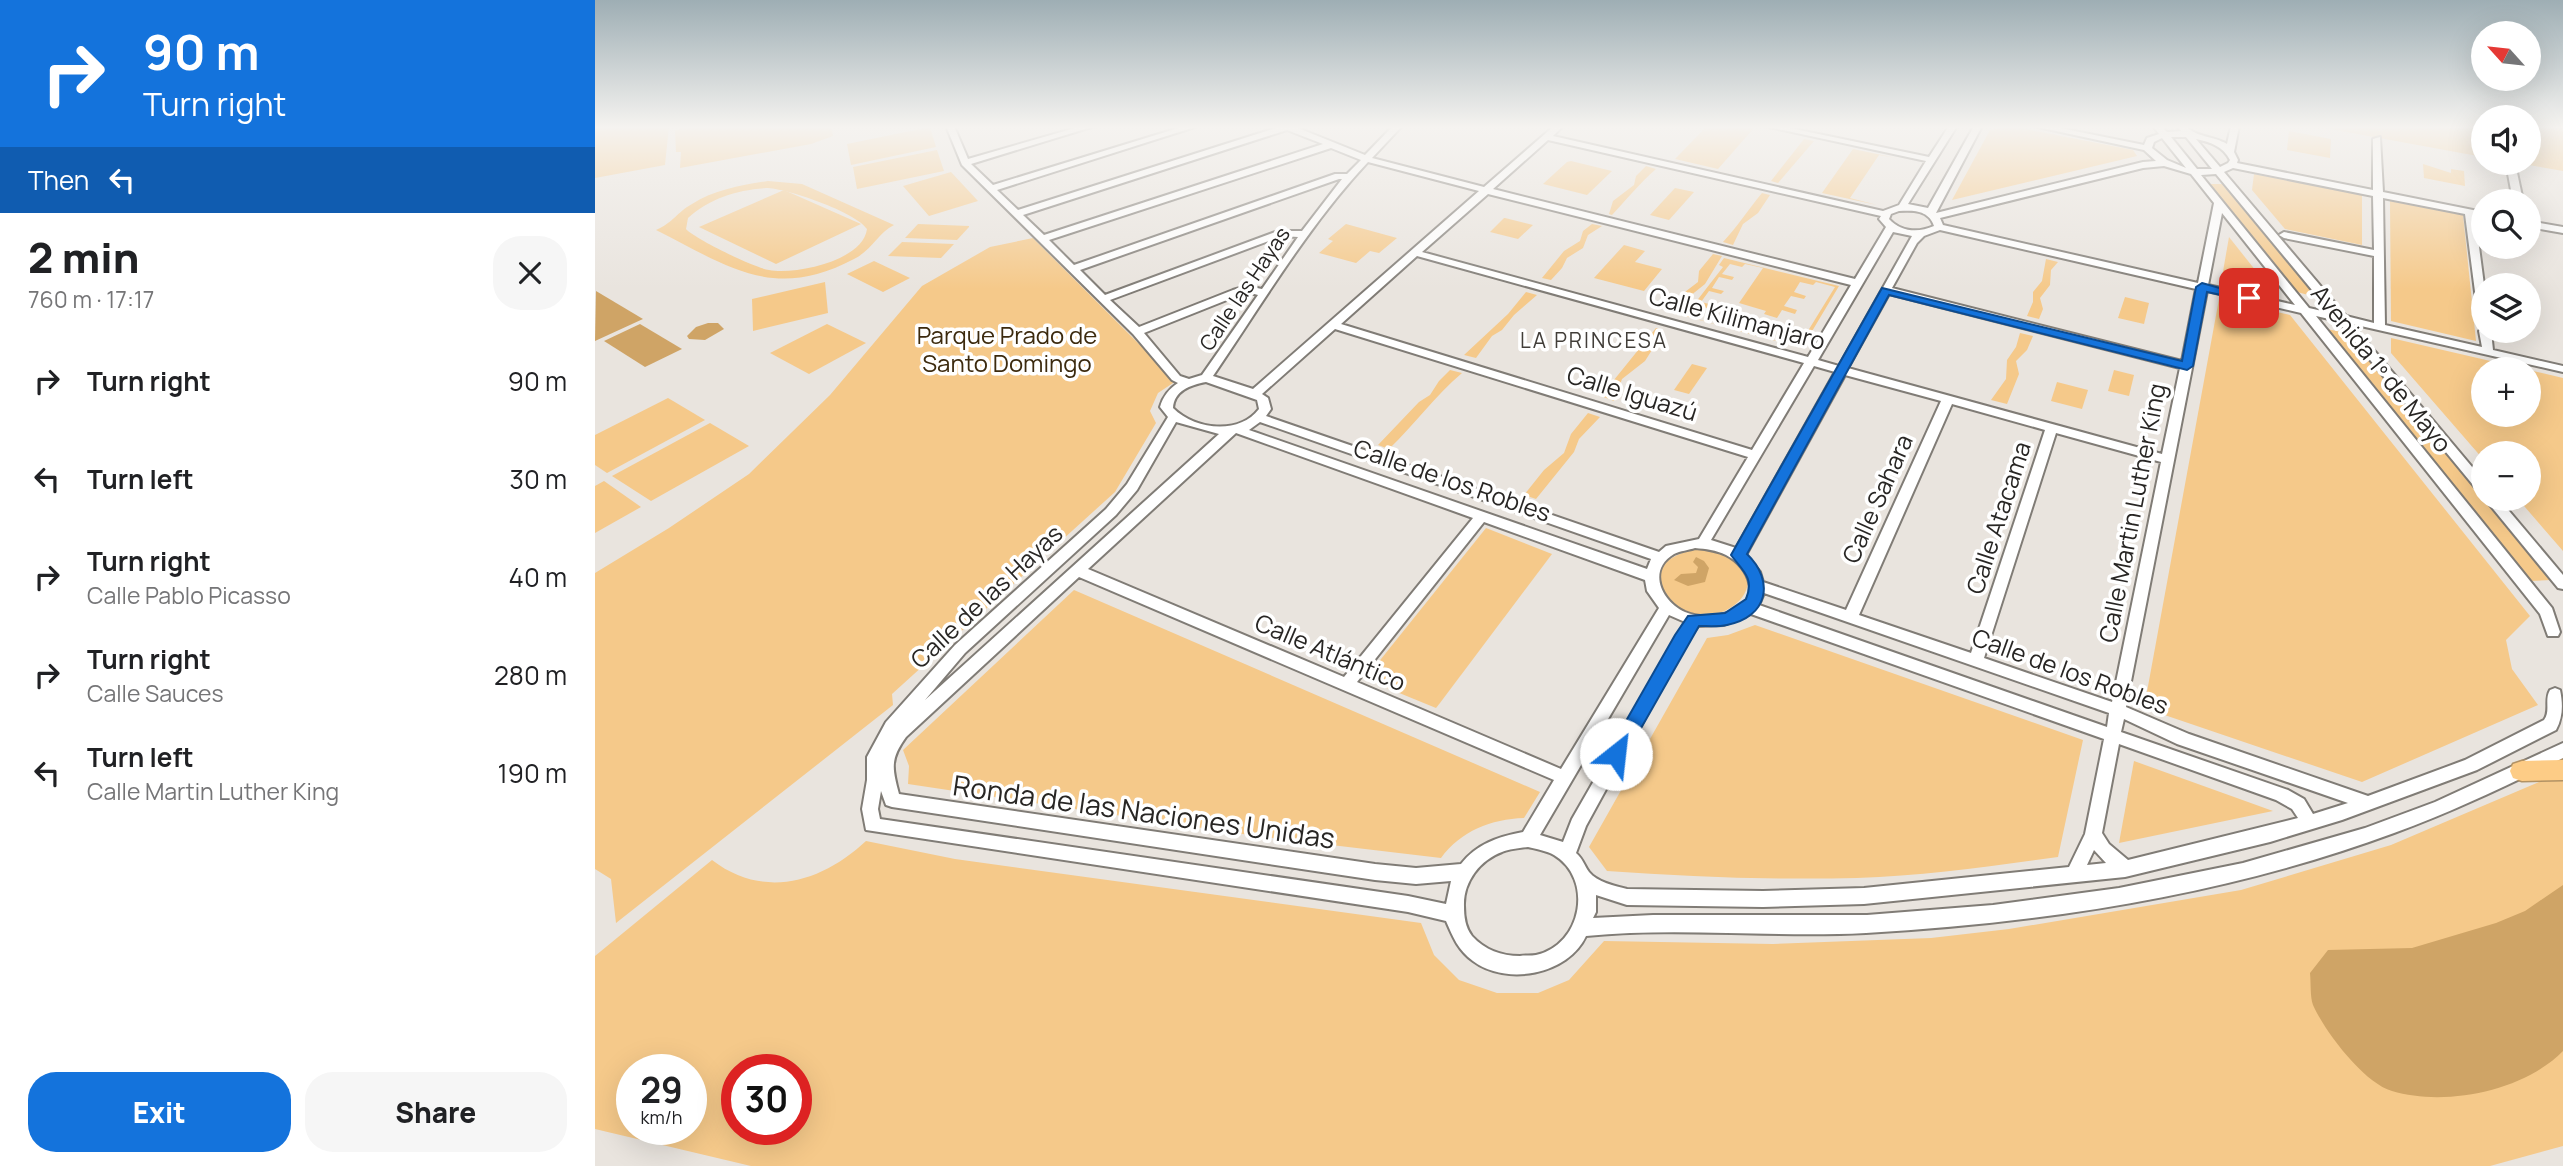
<!DOCTYPE html>
<html lang="en">
<head>
<meta charset="utf-8">
<style>
  :root { --surface:#fff; --page:#f6f6f6; --text:#202124; --muted:#757577; --accent:#1473dc }
  body { margin:0; font-family:Manrope,sans-serif; background:var(--page); color:var(--text); height:100vh; display:flex; flex-direction:column; font-size:26px; white-space:nowrap }
  * { box-sizing:border-box; margin:0 }
  p { font-size:23px; color:var(--muted) }
  .icon { flex:none; width:38px; height:38px; fill:none; stroke:currentColor; stroke-width:2; stroke-linecap:round; stroke-linejoin:round }
  .map { position:relative; flex:1; overflow:hidden }
  .side { display:flex; flex-direction:column; background:var(--surface); width:595px }
  .side>* { flex:none }
  .hud { background:#1473dc; color:#fff; overflow:hidden }
  .needle { width:46px; rotate:297deg }
  .buttons { position:absolute; left:1876px; top:21px; display:grid; gap:14px }
  .buttons a { display:grid; place-items:center; width:70px; height:70px; border-radius:50%; background:var(--surface); box-shadow:0 7px 28px #0002; font-size:35px }
  .speed { position:absolute; left:21px; top:1054px; display:flex; gap:14px; font-size:35px; font-weight:700; text-align:center }
  .speed>* { display:grid; place-content:center; width:91px; height:91px; border-radius:50%; background:var(--surface); box-shadow:0 7px 28px #0002; line-height:1 }
  .speed small { font-size:18px; font-weight:400 }
  .speed .limit { border:10px solid #d22; background:#fff; color:#111 }
  .pin { position:absolute; display:grid; place-items:center; width:60px; height:60px; color:#fff; margin:-30px; border-radius:14px; box-shadow:0 4px 10px #0006 }
  .me { position:absolute; width:77px; margin:-38px; rotate:29deg; stroke-linejoin:round; filter:drop-shadow(0 0 5px #0008) }
  .turn { display:flex; align-items:center; gap:24px; height:147px; padding:0 28px; font-size:32px }
  .turn .icon { width:91px; height:91px; stroke-width:2.5 }
  .turn b { display:block; font-size:49px; line-height:60px }
  .then { display:flex; align-items:center; height:66px; padding:0 28px; background:#0003; gap:14px; font-size:26px }
  .round { display:grid; place-items:center; flex:none; width:74px; height:74px; border-radius:28px; background:var(--page) }
  .overview { display:flex; align-items:center; justify-content:space-between; height:119px; padding:0 28px }
  h1 { font-size:42px; font-weight:800; line-height:52px }
  .action { display:flex; gap:14px; margin-top:auto; padding:14px 28px }
  .action a { flex:1; height:80px; border-radius:28px; background:var(--accent); color:#fff; font-size:28px; font-weight:800; line-height:80px; text-align:center }
  .action a+a { background:var(--page); color:var(--text) }
  ul { padding:0; list-style:none }
  li { display:flex; align-items:center; gap:21px; height:98px; padding:0 28px }
  li div { flex:1 }
  li b { display:block; font-size:26px }
  li em { font-style:normal }
  main { display:flex; flex:1; min-height:0 }
  .map>svg:first-child { display:block }
  .green { fill:#f5c98a; fill-rule:evenodd }
  .water { fill:#cfa466 }
  .lines { fill:none; stroke-linecap:round; stroke-linejoin:round }
  .minor-casing { stroke:#807c76; stroke-width:4 }
  .highway-casing { stroke:#b29264; stroke-width:3 }
  .minor { fill:#fff; fill-rule:evenodd }
  .highway { fill:#fdcc86; fill-rule:evenodd }
  .route { fill:#1473dc; stroke:#0d4b8f; stroke-width:2 }
  .labels { text-anchor:middle; stroke-width:7; stroke-linejoin:round; paint-order:stroke }
  .far-street-label { font-size:21px; fill:#282624; stroke:#fff }
  .far-neighbourhood-label { font-size:21px; letter-spacing:2px; fill:#423e39; stroke:#fff }
  .street-label { font-size:24px; fill:#282624; stroke:#fff }
  .park-label { font-size:24px; fill:#3c2a0e; stroke:#fff }
  .near-street-label { font-size:28px; fill:#282624; stroke:#fff }
</style>
</head>
<body>
<main>
<section class="side">
<div class="hud">
<div class="turn"><svg class="icon" aria-label="right" viewBox="0 0 24 24"><path d="M7 20v-9h11M14 6l5 5-5 5"/></svg><div><b>90 m</b>Turn right</div></div>
<div class="then">Then<svg class="icon" aria-label="left" viewBox="0 0 24 24"><path d="M17 20v-9H6M10 6l-5 5 5 5"/></svg></div>
</div>
<div class="overview"><div><h1>2 min</h1><p>760 m · 17:17</p></div><a class="round"><svg class="icon" aria-label="close" viewBox="0 0 24 24"><path d="M6 6l12 12M18 6L6 18"/></svg></a></div>
<ul>
<li><svg class="icon" aria-label="right" viewBox="0 0 24 24"><path d="M7 20v-9h11M14 6l5 5-5 5"/></svg><div><b>Turn right</b></div><em>90 m</em></li>
<li><svg class="icon" aria-label="left" viewBox="0 0 24 24"><path d="M17 20v-9H6M10 6l-5 5 5 5"/></svg><div><b>Turn left</b></div><em>30 m</em></li>
<li><svg class="icon" aria-label="right" viewBox="0 0 24 24"><path d="M7 20v-9h11M14 6l5 5-5 5"/></svg><div><b>Turn right</b><p>Calle Pablo Picasso</p></div><em>40 m</em></li>
<li><svg class="icon" aria-label="right" viewBox="0 0 24 24"><path d="M7 20v-9h11M14 6l5 5-5 5"/></svg><div><b>Turn right</b><p>Calle Sauces</p></div><em>280 m</em></li>
<li><svg class="icon" aria-label="left" viewBox="0 0 24 24"><path d="M17 20v-9H6M10 6l-5 5 5 5"/></svg><div><b>Turn left</b><p>Calle Martin Luther King</p></div><em>190 m</em></li>
</ul>
<div class="action"><a>Exit</a><a>Share</a></div>
</section>
<div class="map">
<svg width="1968" height="1166" viewBox="0 0 1968 1166">
  <rect width="100%" height="100%" fill="#e9e4de"/>
  <g class="green">
    <polygon points="8,126 74,126 70,165 0,178 0,127"/>
    <polygon points="84,126 236,126 238,136 216,144 85,168 86,152 81,152 80,130 84,130"/>
    <polygon points="1112,126 1159,128 1123,169 1080,159"/>
    <polygon points="1416,126 1538,150 1542,156 1357,200 1395,130"/>
    <polygon points="1719,126 1888,126 1888,157"/>
    <polygon points="1934,126 1968,126 1968,171 1922,163 1934,163"/>
    <polygon points="335,127 341,147 256,165 252,144"/>
    <polygon points="1694,131 1736,139 1735,158 1692,150"/>
    <polygon points="1209,139 1219,141 1183,183 1176,181"/>
    <polygon points="1258,149 1301,158 1284,155 1255,198 1282,205 1227,193"/>
    <polygon points="342,150 349,171 262,189 258,167"/>
    <polygon points="976,161 1017,171 992,195 948,184 972,162"/>
    <polygon points="1828,164 1856,173 1856,169 1869,171 1870,186 1829,178"/>
    <path d="M1051,166l10,3c-16,14 -29,30 -44,46l-3,-1 4,-13 21,-16 2,-9z"/>
    <polygon points="356,172 383,201 334,216 308,186"/>
    <polygon points="1659,174 1767,195 1767,245 1690,229 1657,190"/>
    <path d="M173,181l34,3 92,41c-16,8 -22,25 -40,34 -81,43 -126,7 -198,-29 18,-8 20,-17 36,-26 22,-14 50,-19 76,-23zM171,188c20,0 90,24 101,41 -4,32 -72,46 -98,41 -14,-2 -74,-31 -83,-41l2,-11c22,-20 49,-28 78,-30z"/>
    <polygon points="1614,184 1627,184 1721,297 1702,292"/>
    <polygon points="1080,188 1099,192 1074,220 1055,215"/>
    <polygon points="189,190 266,224 181,264 104,227"/>
    <path d="M1167,193l8,2 -12,18 -15,11 -10,21 -10,-3c14,-15 25,-32 39,-49z"/>
    <polygon points="1795,201 1868,215 1881,341 1796,321"/>
    <polygon points="909,218 910,218 938,225 923,239 895,232"/>
    <polygon points="323,224 374,226 374,227 362,240 310,238"/>
    <polygon points="751,224 802,238 784,253 775,251 761,263 724,253 738,241 733,239"/>
    <polygon points="997,224 1007,226 993,235 988,248 972,258 967,268 956,280 947,278 969,251 985,241 988,231"/>
    <polygon points="1634,237 1680,295 1626,283"/>
    <polygon points="438,238 581,381 563,393 555,411 561,423 520,492 297,694 298,705 21,923 16,879 0,869 0,573 74,528 154,474 235,395 327,286 395,247"/>
    <polygon points="307,242 359,244 346,258 293,256"/>
    <polygon points="1029,245 1050,251 1040,262 1067,269 1049,291 999,278"/>
    <polygon points="1118,254 1127,256 1110,284 1095,296 1084,315 1073,312 1086,295 1103,282 1104,271"/>
    <path d="M1129,258l115,28 -37,62 -117,-32 38,-49 -4,-2zM1135,264l12,3 3,-3 18,4 -24,35 27,8 -2,3 13,4 5,-8 13,4 2,-4 -13,-4 7,-10 13,3 2,-3 -12,-4 6,-10 13,3 3,-3 19,5 -37,60 -34,-10 2,-2 -11,-4 2,-4 -13,-3 -3,4 -17,-5 -2,3 -32,-9 8,-11 13,3 2,-4 -12,-3 8,-11 12,3 3,-3 -12,-3 7,-11 13,3 2,-3 -12,-3z"/>
    <polygon points="1451,259 1463,262 1456,270 1455,285 1445,298 1448,309 1444,319 1432,316 1438,302 1438,292 1447,281"/>
    <polygon points="279,261 315,278 288,292 252,274"/>
    <polygon points="230,282 233,313 158,331 157,299"/>
    <polygon points="931,292 942,295 919,315 907,330 897,336 881,358 869,355 913,314"/>
    <polygon points="1530,297 1554,303 1549,324 1523,318"/>
    <polygon points="1624,299 1695,315 1935,616 1911,640 1917,669 1943,705 1767,782 1549,708"/>
    <polygon points="232,324 271,343 214,374 175,353"/>
    <polygon points="1061,328 1069,331 1050,361 1027,379 1019,401 1006,396"/>
    <polygon points="1732,329 1751,333 1957,580 1936,581"/>
    <polygon points="1425,333 1438,336 1432,350 1421,361 1424,374 1412,404 1396,400 1411,379 1412,360 1421,347"/>
    <polygon points="1796,338 1930,369 1888,369 1888,415 1934,415 1934,370 1968,378 1968,551 1923,499 1934,499 1934,453 1888,453 1888,459 1796,353"/>
    <polygon points="1097,364 1112,368 1094,394 1079,390"/>
    <path d="M855,370l12,3c-27,23 -47,51 -73,76l-11,-4 41,-43 11,-7 9,-14z"/>
    <polygon points="1519,370 1539,375 1534,396 1513,391"/>
    <polygon points="1462,382 1493,390 1487,409 1456,401"/>
    <polygon points="73,398 110,420 12,473 0,465 0,435"/>
    <polygon points="993,413 1005,417 984,439 979,452 941,499 929,495 949,470 969,453 976,434"/>
    <polygon points="115,423 154,446 56,501 17,476"/>
    <polygon points="9,481 46,507 0,533 0,486"/>
    <polygon points="891,528 957,554 845,703 841,708 770,679"/>
    <path d="M1109,548c91,16 21,99 -34,53 -34,-28 5,-51 34,-53z"/>
    <path d="M479,590l466,202 -16,26c-33,1 -63,13 -83,40l-185,-22 -348,-52 1,-18 -6,-16z"/>
    <path d="M1160,625l328,115 -25,117c-67,9 -134,19 -201,21 -83,2 -167,-1 -250,-7l-18,-24 118,-209 21,-3z"/>
    <polygon points="1539,761 1678,811 1524,843"/>
    <path d="M1968,779v367l-73,20h-1739l-156,-37v-173l117,-96c52,40 110,22 154,-19l89,18 466,64 13,32 25,25 38,13h41l31,-13 35,-39 169,3 158,-6 78,-9 232,-39 150,-45 153,-65zM37,1069h59v60h-59zM142,1069h59v60h-59z"/>
  </g>
  <g class="water">
    <polygon points="1,291 48,319 0,341"/>
    <polygon points="113,323 123,323 129,329 110,340 94,339 92,336 101,327"/>
    <polygon points="45,324 87,349 50,367 9,341"/>
    <polygon points="1101,557 1109,561 1114,568 1110,582 1093,586 1079,580 1086,574 1101,573 1103,567 1098,562"/>
    <path d="M1968,885v166c-39,40 -118,56 -171,40 -28,-8 -67,-59 -79,-86 -3,-8 -2,-22 -3,-32l18,-23 84,-2 84,-25 29,-12z"/>
  </g>
  <g class="lines">
    <g class="minor-casing">
      <g id="minor">
        <path d="M351,126h8l14,33 114,-33h13l-124,38 22,21 192,-59h13l-201,64 21,20 264,-84h11l72,29 28,-29h9l-30,32 112,29 70,-61h9l-10,10 330,75 16,-6 27,-44 -162,-35h16l149,31 20,-31h8l-49,78 20,4 46,-82h8l-46,87 207,-51 13,-1 -12,-11 -111,-24h17l94,19 3,-7 12,-4 -6,-8h8l6,6 14,-1 -4,-5h9c9,11 28,10 41,18l4,-18h8l-5,26 4,8 -1,3 136,27v-51l7,-2 3,55 100,20v6l-8,-2 9,69 -1,33 -5,-3 -13,-101 -82,-16 2,127 97,22 -3,-16 4,-3v3h8l2,19 70,16v6l-211,-48 131,156v12l-5,-1 -140,-170 -22,-5 236,292 8,24 -2,4h-10l-8,-22 -239,-301 -94,-22 -81,416 63,27 179,62 97,-36 79,-40c7,-9 0,-20 6,-30l5,-2 5,2c3,14 3,27 -4,40l-79,40 -135,50 -72,22 -145,35 -261,27 -101,3 -136,-2 -31,-10v17l-3,6 60,-3h214l126,-10 126,-17 124,-25 122,-35 70,-26 128,-59v15c-55,27 -111,54 -169,75 -167,62 -350,90 -528,100 -93,5 -186,-6 -280,3 -18,39 -80,50 -113,25 -15,-11 -20,-24 -27,-40l-38,-9 -542,-82 -4,-21 5,-29v-23l19,-35 69,-77 151,-136 21,-25 41,-67 -8,-10c3,-11 9,-18 18,-24l-6,-3 -39,-46 -171,-169zM692,130l36,14 -279,91 -21,-20zM1576,137h15l26,32h-15zM1567,138l24,30 -19,-8 -15,-12 2,-6zM1601,139c14,3 27,7 34,21l-2,3 -8,4zM953,140l333,76 -2,3 7,8 -31,52 -362,-90zM736,148l30,12 -14,14h-12l-261,91 -25,-25zM773,162l111,29 -226,198 -40,-13c49,-72 95,-150 155,-214zM1569,166l27,8 23,29 -16,80 -255,-58 -3,-7 203,-50zM1638,168l140,28 1,54 -90,-18 -5,3 5,3 90,18v67l-28,-7 -122,-144zM1621,174l115,139 -22,-5 -108,-133zM744,179h3l-40,52h-24l-173,64 -25,-25zM893,194l363,91 -43,72 -386,-105zM1304,211c14,-1 30,-1 35,15 -16,7 -33,6 -45,-7l2,-5zM1627,213l73,92 -87,-20zM1345,230l256,59 -14,72 -290,-73 25,-45 7,-7zM1298,232l19,4 -73,130 -21,-6zM687,236l16,1 -36,52 -15,-3 -14,4 -94,37 -29,-27zM822,256l387,107 -52,87 -411,-126zM652,292l11,3 -56,80 -13,4 -9,-3 -36,-43zM1294,294l291,74 -18,86 -314,-86zM740,329l413,128 -49,82 -33,7 -7,6 -393,-136 5,-7 -3,-11 -6,-4zM1219,366l21,6 -99,176 -25,-8zM1250,375l96,26 -95,209 -83,-28 -3,-10 -14,-17zM611,382l51,18 2,9c-20,26 -64,21 -86,-1 1,-17 17,-23 33,-26zM1357,404l93,26 -74,223 -112,-38zM581,422l43,12 -294,266 40,-47 151,-138 21,-25zM665,422l391,137 -4,10 -398,-139zM641,433l237,85 -129,159 -256,-108zM1461,433l105,29 -49,240 -128,-44zM889,522l161,58 2,11 12,17 -98,161 -204,-87zM1100,548c11,1 21,2 31,7 24,12 36,45 6,56 -14,6 -33,7 -47,1 -24,-11 -38,-42 -11,-58 6,-3 15,-4 21,-6zM484,577l475,203 -31,52c-26,5 -46,12 -62,32l-45,4 -41,-4 -476,-70c-7,-26 -9,-35 7,-57zM1169,593l345,120 -2,14 -348,-122zM1156,614l353,125 -19,95 -16,33 -205,21 -101,3 -136,-2c-12,-3 -30,-7 -38,-17 -5,-7 -6,-13 -13,-19l10,-27 100,-183 12,-17 26,-1zM1074,615l16,7 -113,197 -9,23 -23,-7zM1529,719l53,25 171,59 -35,11 -9,-15 -16,-9 -167,-58zM1524,744l157,56 16,9 6,9 -170,42 -19,-16 -7,-11zM286,791l5,14 6,2 483,73 41,4 35,-3 -5,23 -38,-8 -528,-77 -2,-10zM933,847c8,2 19,4 26,8 40,24 28,90 -18,100 -5,1 -11,0 -16,1 -19,0 -35,-6 -48,-20 -7,-9 -8,-20 -8,-30 -1,-24 16,-46 38,-54 7,-3 18,-4 26,-5zM1499,850l12,13 -19,2z"/>
        <polygon points="1911,163 1920,163 1928,201 1918,201"/>
        <polygon points="1934,221 1968,227 1968,233 1934,227"/>
        <polygon points="1890,499 1904,499 1968,575 1968,589 1963,588"/>
      </g>
    </g>
    <g class="highway-casing">
      <polygon id="highway" points="1968,760 1968,780 1927,781 1918,778 1915,771 1918,764 1927,761"/>
    </g>
    <use href="#minor" class="minor"/>
    <use href="#highway" class="highway"/>
  </g>
  <linearGradient id="sky" x2="0" y2="1"><stop stop-color="#9eaeb4"/><stop offset="0.44" stop-color="#f5f3f0"/><stop offset="1" stop-color="#f5f3f0" stop-opacity="0"/></linearGradient>
  <rect width="1968" height="289" fill="url(#sky)"/>
  <path class="route" d="M1607,283l53,15 -6,3 -42,-9 -14,74 -6,4 -298,-75 -142,259c28,27 21,63 -20,71 -9,2 -19,1 -28,1l-76,134 -7,2 -6,-2 -3,-6 3,-5 65,-114 13,-19 37,-3 21,-14c9,-21 -4,-29 -15,-44l151,-267 300,73 14,-74z"/>
  <g class="labels">
    <g class="far-street-label">
      <text transform="translate(650 289) rotate(-56)" y="7">Calle las Hayas</text>
    </g>
    <g class="far-neighbourhood-label">
      <text x="999" y="348">LA PRINCESA</text>
    </g>
    <g class="street-label">
      <text transform="translate(1142 319) rotate(15)" y="8">Calle Kilimanjaro</text>
      <text transform="translate(1786 369) rotate(51)" y="8">Avenida 1º de Mayo</text>
      <text transform="translate(1037 394) rotate(17)" y="8">Calle Iguazú</text>
      <text transform="translate(857 481) rotate(19)" y="8">Calle de los Robles</text>
      <text transform="translate(1283 499) rotate(-66)" y="8">Calle Sahara</text>
      <text transform="translate(1538 513) rotate(-79)" y="8">Calle Martin Luther King</text>
      <text transform="translate(1404 518) rotate(-72)" y="8">Calle Atacama</text>
      <text transform="translate(392 597) rotate(-43)" y="8">Calle de las Hayas</text>
      <text transform="translate(735 653) rotate(23)" y="8">Calle Atlántico</text>
      <text transform="translate(1475 672) rotate(20)" y="8">Calle de los Robles</text>
    </g>
    <g class="park-label">
      <text x="412" y="344">Parque Prado de<tspan x="412" dy="28">Santo Domingo</tspan></text>
    </g>
    <g class="near-street-label">
      <text transform="translate(549 812) rotate(8)" y="10">Ronda de las Naciones Unidas</text>
    </g>
  </g>
</svg>
<div class="buttons">
<a><svg class="needle" viewBox="-14 -14 28 28"><path d="M0-13l5 13h-10z" fill="#e53935"/><path d="M0 13l5-13h-10z" fill="#757577"/></svg></a>
<a><svg class="icon" aria-label="sound" viewBox="0 0 24 24"><path d="M4 9h4l5-4v14l-5-4H4zM17 9q2 3 0 6"/></svg></a>
<a><svg class="icon" aria-label="search" viewBox="0 0 24 24"><circle cx="10" cy="10" r="6"/><path d="M15 15l6 6"/></svg></a>
<a><svg class="icon" aria-label="layers" viewBox="0 0 24 24"><path d="M12 4l9 5-9 5-9-5zM3 14l9 5 9-5"/></svg></a>
<a>+</a>
<a>−</a>
</div>
<div class="speed"><div>29<small>km/h</small></div><div class="limit">30</div></div>
<div class="pin" style="left:1654px;top:298px;background:#d93025"><svg class="icon" aria-label="arrive" viewBox="0 0 24 24"><path d="M6 21V4h12l-3 4 3 4H6"/></svg></div>
<svg class="me" style="left:1021px;top:754px" viewBox="-20 -20 40 40"><circle r="19" fill="#fff"/><path d="M0-13L10 11 0 6-10 11z" fill="#1473dc"/></svg>
</div>
</main>
</body>
</html>
